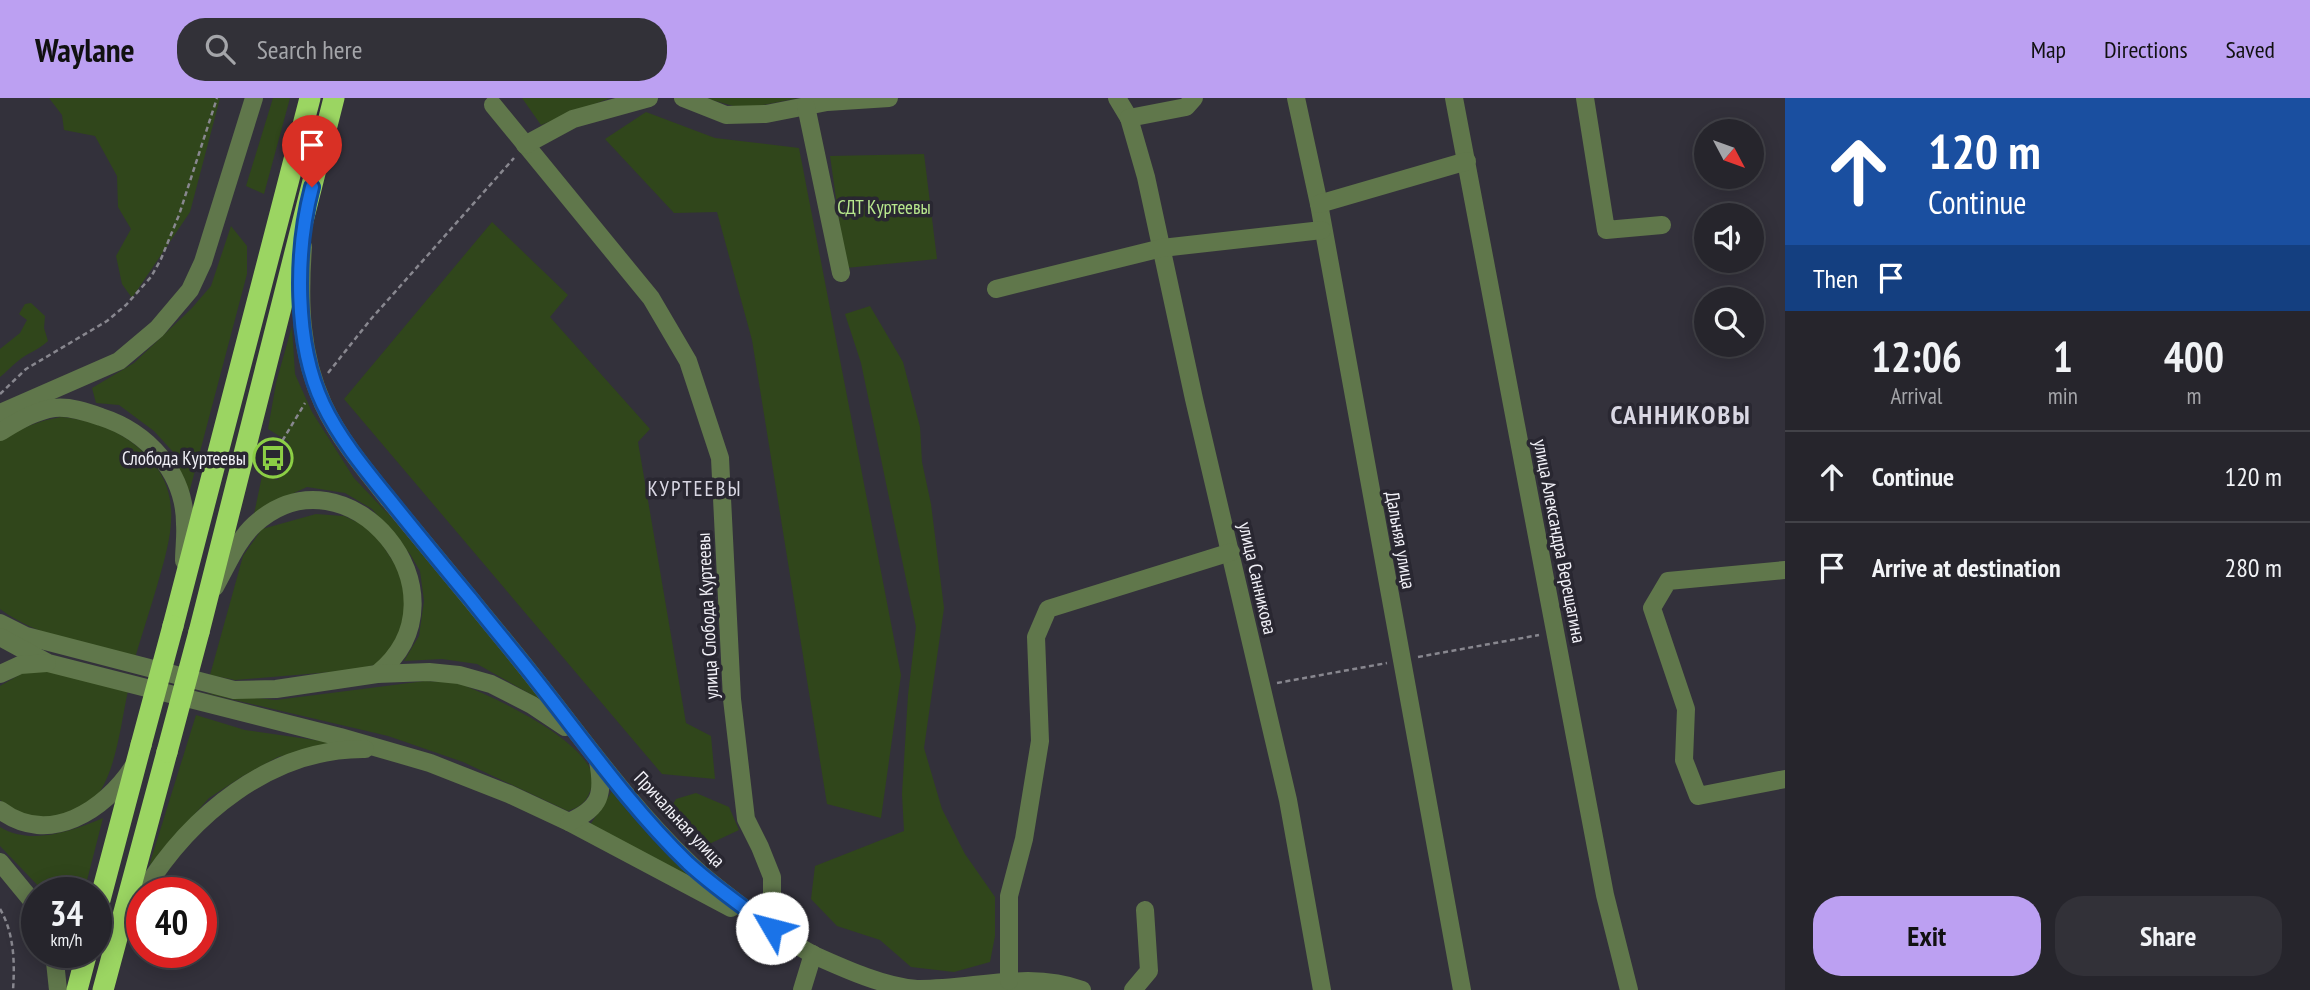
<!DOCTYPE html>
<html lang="en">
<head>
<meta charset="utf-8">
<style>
  :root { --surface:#26252c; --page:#323138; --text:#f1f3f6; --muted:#a4a5a9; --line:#424248; --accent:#bca0f2 }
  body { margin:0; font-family:"PT Sans Narrow",sans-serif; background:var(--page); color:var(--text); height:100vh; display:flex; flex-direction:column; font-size:26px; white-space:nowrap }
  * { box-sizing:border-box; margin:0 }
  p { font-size:23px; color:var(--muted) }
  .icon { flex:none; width:38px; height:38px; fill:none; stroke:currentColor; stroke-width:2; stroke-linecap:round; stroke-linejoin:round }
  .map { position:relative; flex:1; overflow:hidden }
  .side { display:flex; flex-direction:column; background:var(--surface); width:525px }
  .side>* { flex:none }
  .guide { background:#1a4fa0; color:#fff; overflow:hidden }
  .needle { width:46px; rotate:131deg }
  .tools { position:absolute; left:1694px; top:21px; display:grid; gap:14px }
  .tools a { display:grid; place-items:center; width:70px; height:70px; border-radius:50%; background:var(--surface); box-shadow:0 4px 18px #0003,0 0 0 2px var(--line); font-size:35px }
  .speed { position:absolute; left:21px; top:779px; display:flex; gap:14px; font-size:35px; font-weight:700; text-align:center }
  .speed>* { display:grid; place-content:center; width:91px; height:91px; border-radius:50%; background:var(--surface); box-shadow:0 4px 18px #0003,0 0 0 2px var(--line); line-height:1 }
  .speed small { font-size:18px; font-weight:400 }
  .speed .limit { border:10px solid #d22; background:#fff; color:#111 }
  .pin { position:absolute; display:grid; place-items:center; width:60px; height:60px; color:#fff; margin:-72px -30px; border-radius:50% 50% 50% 0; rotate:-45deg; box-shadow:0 0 7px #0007 }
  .pin .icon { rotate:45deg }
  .me { position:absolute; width:77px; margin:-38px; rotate:307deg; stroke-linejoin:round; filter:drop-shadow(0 0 5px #0008) }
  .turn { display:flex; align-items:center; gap:24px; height:147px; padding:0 28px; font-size:32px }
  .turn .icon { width:91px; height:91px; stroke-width:2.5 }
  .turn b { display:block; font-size:49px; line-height:60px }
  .then { display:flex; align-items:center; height:66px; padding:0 28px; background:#0003; gap:14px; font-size:26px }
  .eta { display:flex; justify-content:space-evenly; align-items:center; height:119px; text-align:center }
  .eta b { font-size:42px; font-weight:700; line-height:49px }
  .cta { display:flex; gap:14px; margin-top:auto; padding:14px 28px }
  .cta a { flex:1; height:80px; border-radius:28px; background:var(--accent); color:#111; font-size:28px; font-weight:700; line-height:80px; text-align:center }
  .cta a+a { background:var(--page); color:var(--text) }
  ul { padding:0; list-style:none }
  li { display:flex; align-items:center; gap:21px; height:91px; padding:0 28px; border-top:2px solid var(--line) }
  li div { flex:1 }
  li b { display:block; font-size:26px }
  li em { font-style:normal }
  header { display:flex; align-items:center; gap:42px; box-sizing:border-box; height:98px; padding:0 35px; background:var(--accent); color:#111 }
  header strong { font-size:33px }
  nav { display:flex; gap:38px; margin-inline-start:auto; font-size:24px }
  .search { width:490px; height:63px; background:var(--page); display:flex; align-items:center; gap:18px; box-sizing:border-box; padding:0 24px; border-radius:28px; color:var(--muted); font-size:26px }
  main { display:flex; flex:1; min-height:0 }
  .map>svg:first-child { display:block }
  .green { fill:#30461b }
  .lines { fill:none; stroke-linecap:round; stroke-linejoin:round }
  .path { stroke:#88878f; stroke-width:2.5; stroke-dasharray:5 3.5; stroke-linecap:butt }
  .minor { stroke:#60774b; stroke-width:18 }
  .highway { stroke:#9bd562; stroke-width:21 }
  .highway-bridge { stroke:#9bd562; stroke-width:21 }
  .route-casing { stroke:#114b97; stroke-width:18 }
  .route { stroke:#1a73e8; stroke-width:12 }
  .labels { text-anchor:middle; stroke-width:7; stroke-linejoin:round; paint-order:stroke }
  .park-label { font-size:19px; fill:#b8e88d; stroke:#292731 }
  .poi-label { font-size:19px; fill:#f1f0f7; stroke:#292731; text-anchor:end }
  .street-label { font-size:19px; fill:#f1f0f7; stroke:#292731 }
  .neighbourhood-label { font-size:21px; letter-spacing:2px; fill:#d9d7e3; stroke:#292731 }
  .district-label { font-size:26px; font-weight:bold; letter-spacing:2px; fill:#d9d7e3; stroke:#292731 }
</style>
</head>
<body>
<header>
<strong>Waylane</strong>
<div class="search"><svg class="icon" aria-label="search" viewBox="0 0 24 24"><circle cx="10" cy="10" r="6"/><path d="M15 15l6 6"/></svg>Search here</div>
<nav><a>Map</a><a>Directions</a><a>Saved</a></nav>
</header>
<main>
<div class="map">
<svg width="1785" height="892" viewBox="0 0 1785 892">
  <rect width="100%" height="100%" fill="#33313b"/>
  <g class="green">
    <polygon points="49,0 220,0 190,114 132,200 122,186 116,158 131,131 118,109 117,78 95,38 64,32 62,17"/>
    <polygon points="273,0 290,0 264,96 246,88"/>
    <polygon points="522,0 610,0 541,27"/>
    <polygon points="705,0 798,0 744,11"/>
    <polygon points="646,14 715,40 799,50 901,577 881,720 827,706 752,242 717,114 674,115 605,41"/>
    <polygon points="924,56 937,161 846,170 830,58"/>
    <polygon points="492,124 568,197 550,219 650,331 638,344 686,625 711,638 715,681 662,676 344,301"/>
    <polygon points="231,128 247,148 247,176 188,399 174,355 154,333 119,307 96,305 92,290 134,265 191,211 211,188"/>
    <path d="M31,205l14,13 -1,12 4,13c-9,9 -21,12 -30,20 -7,5 -11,11 -18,16v-28l20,-16 7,-13 -8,-6 6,-10z"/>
    <polygon points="870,208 903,264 920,329 922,364 931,406 944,510 924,650 942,711 965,756 995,799 995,838 990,864 954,874 911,869 880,842 837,828 811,801 815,768 904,733 902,696 908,597 916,529 861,265 845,216"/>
    <polygon points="292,228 295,276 312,314 354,380 391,419 548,606 477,566 442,561 404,563 419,538 424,503 420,473 410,456 372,411 345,395 307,389 279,402 253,421 262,378 278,382 289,344 268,331 276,285"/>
    <path d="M61,319c29,3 55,11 78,31 47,41 33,86 18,138 -7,24 -15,48 -22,72 -44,-13 -98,-21 -135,-49v-168c20,-13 38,-20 61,-24z"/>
    <polygon points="316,416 344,418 372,431 400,474 405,497 404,526 394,549 378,566 355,572 235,582 210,577 243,458 262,431"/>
    <path d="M48,572l80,21c-8,35 -13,100 -46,119 -6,3 -15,4 -21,6 -25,5 -42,-2 -61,-16v-114l26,-15z"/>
    <path d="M425,583c12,1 26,0 38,4 29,11 140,62 129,100 -4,15 -9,21 -24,26l-105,-49 -75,-26 -183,-43 71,7z"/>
    <polygon points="196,617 245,632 335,645 278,659 243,678 209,700 149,768"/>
    <polygon points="612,693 667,756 706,790 590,727"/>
    <polygon points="696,695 729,709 739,732 707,747 687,740 668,715 676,701"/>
    <path d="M103,720l-19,74h-40l-44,-46v-19c31,19 72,4 103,-9z"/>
  </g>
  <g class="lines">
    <g class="path">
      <polyline points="328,275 371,221 514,60"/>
      <polyline points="0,296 26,271 107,223 126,207 151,179 161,161 179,117 217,0"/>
      <polyline points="278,350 305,305"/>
      <polyline points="1418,559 1539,537"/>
      <polyline points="1277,585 1387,565"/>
      <path d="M0,811c14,24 15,53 13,81"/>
    </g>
    <g class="minor">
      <polyline points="683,0 726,17 766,16 827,4 889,0"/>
      <polyline points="1117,0 1129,20"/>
      <polyline points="1194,0 1186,9 1129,20 1146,79 1194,301 1288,702 1322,892"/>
      <polyline points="1296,0 1319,106 1462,892"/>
      <polyline points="1454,0 1605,797 1629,892"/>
      <polyline points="1585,0 1606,132 1662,127"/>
      <polyline points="493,7 651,200 688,263 720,360 732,601 746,721 760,749 772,779 772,830"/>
      <polyline points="806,8 841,175"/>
      <polyline points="525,47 573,21 649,0"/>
      <polyline points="1319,106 1467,63"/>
      <path d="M303,149c-4,55 -3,106 20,157 16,35 43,67 67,97 28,34 55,67 83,101 21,26 43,52 63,78 49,62 95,127 152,182 19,19 42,35 64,52 21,15 41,31 64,42 29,13 69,31 101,33 55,1 111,-19 165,1"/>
      <polyline points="996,191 1162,150 1322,132"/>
      <polyline points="0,315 119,263 157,231 190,192 203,164 254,0"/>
      <path d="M0,334c17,-10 34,-21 54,-24 15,-2 33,4 47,9 47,15 84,56 84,107 1,12 -1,25 -1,37"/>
      <polyline points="1785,472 1668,483 1652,510 1686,611 1684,662 1698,698 1785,681"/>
      <path d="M215,489c12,-21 22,-47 40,-63 92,-83 221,70 122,150"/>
      <polyline points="0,525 26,538 234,592 276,591 377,576 429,574 459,577 491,586 532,607 565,629"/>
      <polyline points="0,539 48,565 340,639 430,665 509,696 569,724 731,810"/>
      <polyline points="0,576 20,567 47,565"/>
      <path d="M0,712c49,37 105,0 133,-43"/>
      <path d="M569,724c32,-14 35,-28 29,-61"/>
      <polyline points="0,764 37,809"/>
      <path d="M143,794c47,-76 127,-144 222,-143"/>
      <polyline points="54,854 58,892"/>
      <polyline points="1009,883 1009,798 1024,741 1040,643 1036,539 1048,511 1231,454"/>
      <polyline points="802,892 813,856"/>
      <polyline points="1133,892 1149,873 1145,812"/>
    </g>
    <g class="highway">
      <polyline points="173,528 310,0"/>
      <polyline points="199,534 334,0"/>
      <polyline points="96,817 141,647"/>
      <polyline points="77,892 87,854"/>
      <polyline points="103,892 167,654"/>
    </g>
    <g class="highway-bridge">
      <polyline points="141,647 173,528"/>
      <polyline points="167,654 199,534"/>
    </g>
  </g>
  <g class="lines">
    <g class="route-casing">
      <path id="route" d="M312,89c-17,65 -18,156 11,217 17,36 45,69 70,100 25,31 51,63 77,94 22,28 45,55 66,82 49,62 95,128 152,183 26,24 55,44 84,65"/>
    </g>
    <use href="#route" class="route"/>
  </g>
  <defs>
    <g id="bus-ring" transform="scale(2.0125)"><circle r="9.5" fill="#292731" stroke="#8cce45" stroke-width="1.5"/><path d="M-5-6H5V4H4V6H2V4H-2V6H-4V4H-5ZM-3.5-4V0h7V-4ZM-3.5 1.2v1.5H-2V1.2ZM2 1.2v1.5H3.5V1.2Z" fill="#8cce45"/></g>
  </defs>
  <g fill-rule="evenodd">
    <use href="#bus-ring" x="273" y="360"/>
  </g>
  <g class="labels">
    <g class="park-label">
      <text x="884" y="116">СДТ Куртеевы</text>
    </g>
    <g class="poi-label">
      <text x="246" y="367">Слобода Куртеевы</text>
    </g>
    <g class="street-label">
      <text transform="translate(1401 442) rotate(80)" y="7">Дальняя улица</text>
      <text transform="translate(1560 443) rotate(79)" y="7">улица Александра Верещагина</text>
      <text transform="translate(1258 480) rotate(77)" y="7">улица Санникова</text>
      <text transform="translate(707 518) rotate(-93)" y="7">улица Слобода Куртеевы</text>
      <text transform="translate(680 721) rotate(47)" y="7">Причальная улица</text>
    </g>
    <g class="neighbourhood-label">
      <text x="695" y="398">КУРТЕЕВЫ</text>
    </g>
    <g class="district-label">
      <text x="1681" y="326">САННИКОВЫ</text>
    </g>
  </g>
</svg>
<div class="tools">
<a><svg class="needle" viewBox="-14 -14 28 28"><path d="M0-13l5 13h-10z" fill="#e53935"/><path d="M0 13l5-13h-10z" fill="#a4a5a9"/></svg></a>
<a><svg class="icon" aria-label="sound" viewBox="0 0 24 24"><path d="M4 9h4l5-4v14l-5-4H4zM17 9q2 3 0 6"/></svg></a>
<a><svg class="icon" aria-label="search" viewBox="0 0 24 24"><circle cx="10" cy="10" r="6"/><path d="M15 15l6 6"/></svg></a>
</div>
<div class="speed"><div>34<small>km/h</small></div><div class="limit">40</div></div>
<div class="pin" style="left:312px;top:89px;background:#d93025"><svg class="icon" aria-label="arrive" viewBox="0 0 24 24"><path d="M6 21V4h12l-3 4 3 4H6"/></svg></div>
<svg class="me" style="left:772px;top:830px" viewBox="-20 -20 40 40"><circle r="19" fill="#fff"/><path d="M0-13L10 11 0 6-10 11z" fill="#1a73e8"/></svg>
</div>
<section class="side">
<div class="guide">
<div class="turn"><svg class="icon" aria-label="ahead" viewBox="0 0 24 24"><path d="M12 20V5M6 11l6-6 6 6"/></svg><div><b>120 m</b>Continue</div></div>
<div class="then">Then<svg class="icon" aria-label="arrive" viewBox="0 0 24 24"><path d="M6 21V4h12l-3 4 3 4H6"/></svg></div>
</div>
<div class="eta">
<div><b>12:06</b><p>Arrival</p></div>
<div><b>1</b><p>min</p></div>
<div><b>400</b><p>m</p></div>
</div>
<ul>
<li><svg class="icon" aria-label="ahead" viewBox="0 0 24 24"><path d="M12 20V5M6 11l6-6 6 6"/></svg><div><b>Continue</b></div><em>120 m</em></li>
<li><svg class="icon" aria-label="arrive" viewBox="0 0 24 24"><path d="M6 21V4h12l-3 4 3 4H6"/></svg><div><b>Arrive at destination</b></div><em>280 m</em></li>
</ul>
<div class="cta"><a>Exit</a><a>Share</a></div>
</section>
</main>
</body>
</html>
